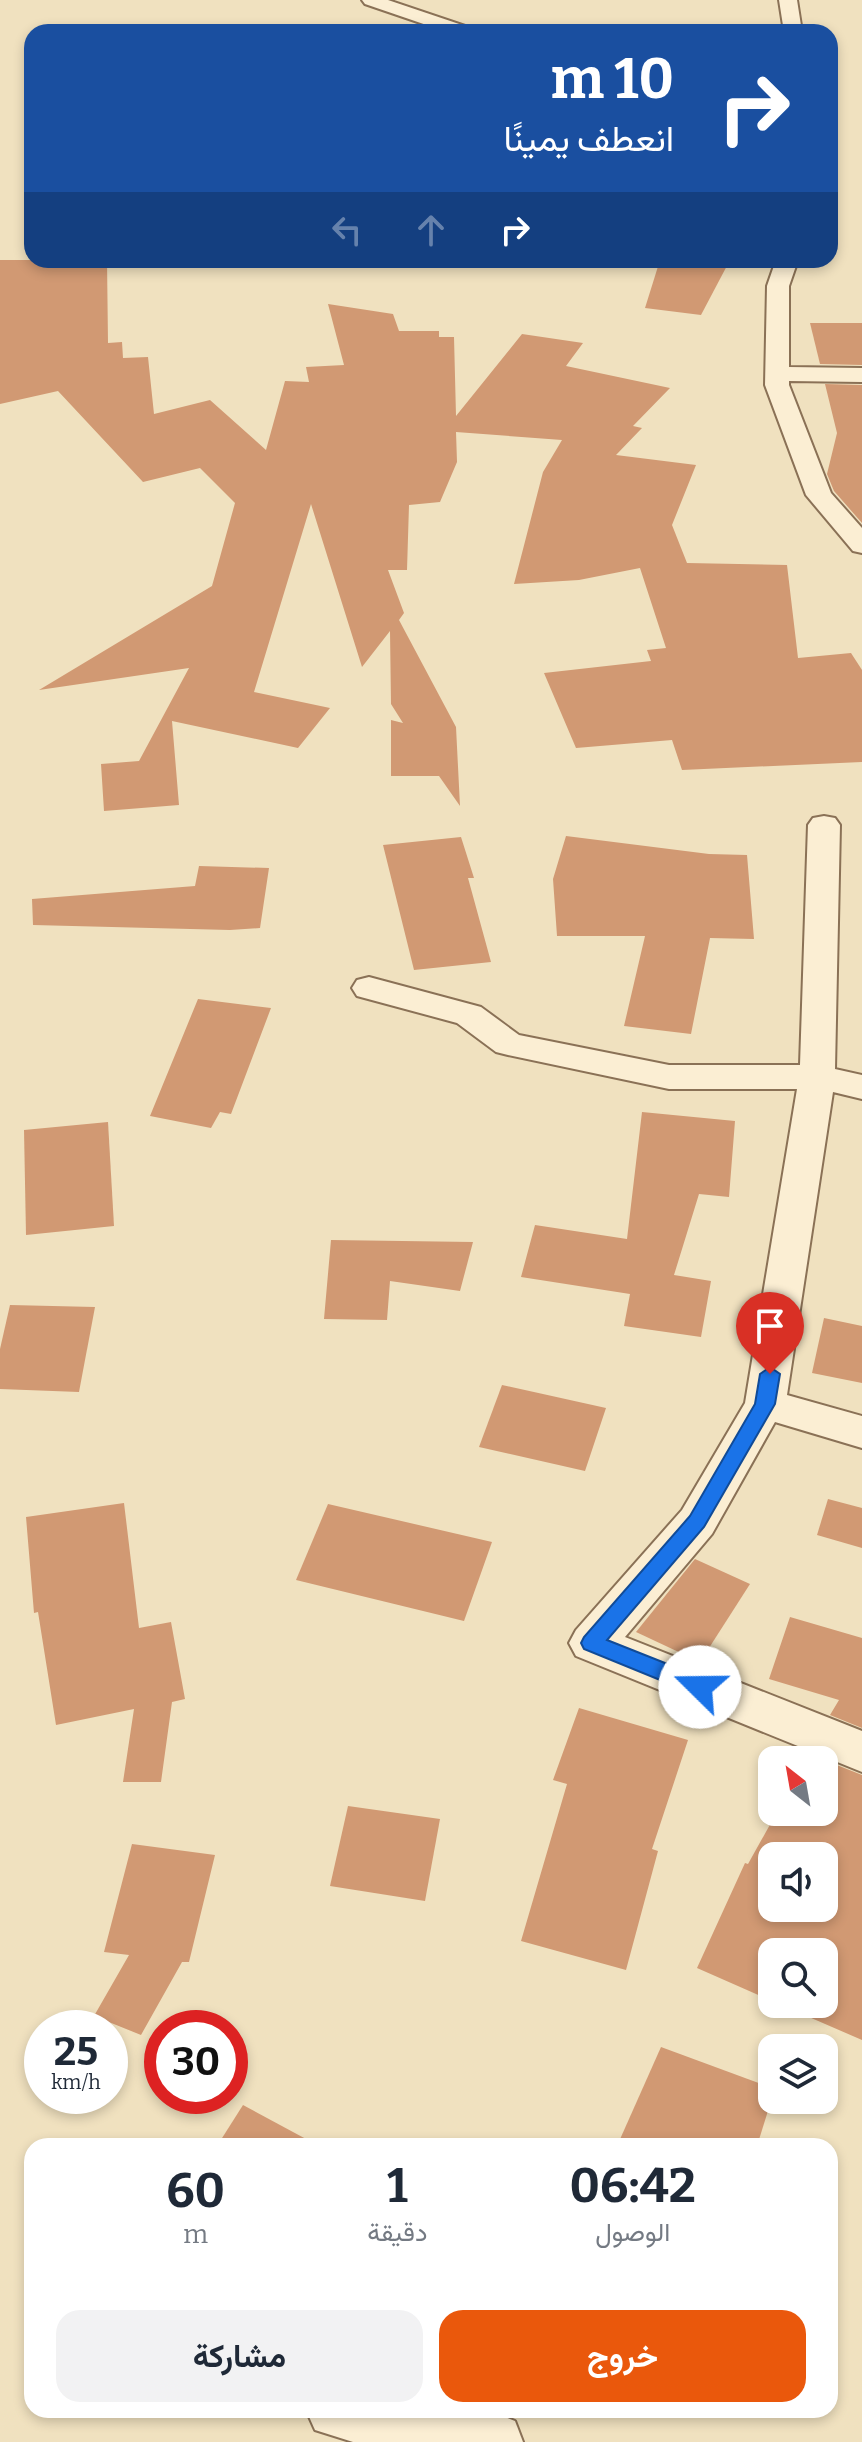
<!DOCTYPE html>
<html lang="ar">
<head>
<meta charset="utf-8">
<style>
  :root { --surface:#fff; --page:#f2f2f3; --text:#1f2937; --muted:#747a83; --accent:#ea580c }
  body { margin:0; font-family:Bitter,Vazirmatn,serif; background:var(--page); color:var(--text); direction:rtl; height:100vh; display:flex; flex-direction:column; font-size:30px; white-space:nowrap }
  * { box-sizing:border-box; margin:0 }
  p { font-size:26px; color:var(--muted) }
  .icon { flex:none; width:44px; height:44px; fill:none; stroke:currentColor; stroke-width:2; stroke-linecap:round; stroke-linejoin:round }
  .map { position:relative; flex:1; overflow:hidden; direction:ltr }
  .details { position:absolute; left:24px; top:2138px; width:814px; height:280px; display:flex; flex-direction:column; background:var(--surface); border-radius:24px; box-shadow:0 4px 12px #0003; direction:rtl }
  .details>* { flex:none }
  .banner { position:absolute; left:24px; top:24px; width:814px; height:244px; border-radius:24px; box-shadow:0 4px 12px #0003; direction:rtl; background:#1a4fa0; color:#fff; overflow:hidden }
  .needle { width:52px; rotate:329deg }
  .controls { position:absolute; left:758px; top:1746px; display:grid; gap:16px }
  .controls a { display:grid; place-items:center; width:80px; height:80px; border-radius:16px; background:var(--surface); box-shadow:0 4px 12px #0003; font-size:40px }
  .speed { position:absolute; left:24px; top:2010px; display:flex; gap:16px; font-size:40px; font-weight:700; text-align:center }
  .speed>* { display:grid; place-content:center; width:104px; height:104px; border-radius:50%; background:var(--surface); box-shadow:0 4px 12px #0003; line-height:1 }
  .speed small { font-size:20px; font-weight:400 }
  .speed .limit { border:12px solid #d22; background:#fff; color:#111 }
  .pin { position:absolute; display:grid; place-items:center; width:68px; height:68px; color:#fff; margin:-82px -34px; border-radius:50% 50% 50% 0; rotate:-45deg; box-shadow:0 0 8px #0007 }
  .pin .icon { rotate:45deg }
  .me { position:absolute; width:88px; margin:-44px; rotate:292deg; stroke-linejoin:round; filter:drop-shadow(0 0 6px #0008) }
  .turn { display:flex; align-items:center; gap:28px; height:168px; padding:0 32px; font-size:36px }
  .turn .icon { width:104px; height:104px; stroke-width:2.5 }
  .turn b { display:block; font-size:56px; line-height:68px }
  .lanes { display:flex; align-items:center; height:76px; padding:0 32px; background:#0003; justify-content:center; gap:40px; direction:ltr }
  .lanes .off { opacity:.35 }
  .eta { display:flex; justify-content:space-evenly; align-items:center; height:136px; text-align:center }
  .eta b { font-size:48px; font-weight:700; line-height:56px }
  .action { display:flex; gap:16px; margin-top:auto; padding:16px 32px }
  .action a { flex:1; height:92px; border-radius:24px; background:var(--accent); color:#fff; font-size:32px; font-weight:700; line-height:92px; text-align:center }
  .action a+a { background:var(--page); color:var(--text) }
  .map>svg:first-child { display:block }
  .building { fill:#d19973; fill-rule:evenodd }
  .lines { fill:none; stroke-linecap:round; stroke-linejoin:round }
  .street-casing { stroke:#8a7156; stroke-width:4 }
  .street { fill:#fbeed3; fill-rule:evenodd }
  .route { fill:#1a73e8; stroke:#114b97; stroke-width:2 }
</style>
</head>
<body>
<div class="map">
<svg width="862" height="2442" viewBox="0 0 862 2442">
  <rect width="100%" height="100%" fill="#f0e1bf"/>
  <g class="building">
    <polygon points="0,260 107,260 108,343 122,342 123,358 148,357 154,414 210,400 266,450 285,381 309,382 306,367 344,365 328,304 393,314 399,331 439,331 439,337 454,337 456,416 522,334 583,343 566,366 670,388 633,426 642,428 616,455 696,465 672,525 687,563 787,565 798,658 851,653 862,670 862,762 682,770 672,740 576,748 544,673 651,661 647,650 666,648 640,568 579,580 514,584 543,472 562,440 456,432 457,462 440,502 409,505 407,570 388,570 404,613 399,620 456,727 460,806 439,776 391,776 391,720 403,723 391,704 390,631 362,667 311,504 254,692 330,708 298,748 172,721 179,805 104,811 101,764 139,761 189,668 39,690 212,586 235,503 200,468 143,482 58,391 0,404"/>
    <polygon points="660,260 730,260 701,315 645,308"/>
    <polygon points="810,323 862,323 862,365 820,364"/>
    <polygon points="825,384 862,385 862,523 834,491 827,474 837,433"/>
    <polygon points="566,836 709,854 747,855 754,939 710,938 691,1034 624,1026 645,936 557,936 553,879"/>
    <polygon points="461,837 474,878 468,878 491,962 414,970 383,845"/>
    <polygon points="199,866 269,868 260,928 230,930 33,925 32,899 195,886"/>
    <polygon points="198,999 271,1008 231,1114 220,1112 211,1128 150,1116"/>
    <polygon points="642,1112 735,1121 729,1197 699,1194 674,1275 711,1281 701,1337 624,1326 630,1294 521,1277 535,1225 627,1239"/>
    <polygon points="108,1122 114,1226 26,1235 24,1130"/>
    <polygon points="331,1240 473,1242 460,1291 390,1281 387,1320 324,1319"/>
    <polygon points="10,1305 95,1307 79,1392 0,1389 0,1349"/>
    <polygon points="824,1318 862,1326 862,1383 812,1373"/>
    <polygon points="502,1385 606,1408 585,1471 479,1447"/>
    <polygon points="828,1499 862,1508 862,1548 817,1535"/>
    <polygon points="124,1503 139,1628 171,1622 185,1699 172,1702 161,1782 123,1782 134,1709 56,1725 38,1612 34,1613 26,1517"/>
    <polygon points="328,1504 492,1542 464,1621 296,1580"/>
    <polygon points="695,1559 750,1584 700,1662 636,1632"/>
    <polygon points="790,1617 862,1638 862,1728 830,1715 839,1700 769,1679"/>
    <polygon points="579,1708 688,1740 652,1849 658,1851 626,1970 521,1941 567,1784 553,1780"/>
    <path d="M809,1754l53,21v265l-83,-36h45v-52h-52v49l-75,-33 48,-105 3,1 29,-52h47v-52h-18zM772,1856h52v52h-52z"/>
    <polygon points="348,1806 440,1819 425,1901 330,1886"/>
    <polygon points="132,1844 215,1855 189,1962 182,1962 141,2035 94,2016 129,1955 104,1952"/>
    <polygon points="661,2047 772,2088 772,2098 757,2146 617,2146"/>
    <polygon points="243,2105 319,2146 217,2146"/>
  </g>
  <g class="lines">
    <g class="street-casing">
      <g id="street">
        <polygon points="362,0 388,0 471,28 474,32 447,32 365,4"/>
        <polygon points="779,0 797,0 802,32 784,32"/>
        <polygon points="776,260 798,260 789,286 789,367 862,368 862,382 789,381 789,385 831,493 862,528 862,553 853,551 806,495 765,385 767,286"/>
        <polygon points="824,816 835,818 840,825 835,1069 862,1075 862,1099 833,1092 787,1395 862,1416 862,1448 775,1422 712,1534 625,1637 862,1731 862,1772 576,1656 569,1643 576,1630 682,1510 745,1403 797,1089 669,1089 508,1055 496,1052 457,1023 357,996 352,988 357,980 369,977 481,1007 519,1035 669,1065 800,1065 808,825 813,818"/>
        <polygon points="306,2410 488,2410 515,2421 523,2442 353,2442 315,2430"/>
      </g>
    </g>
    <use href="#street" class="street"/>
  </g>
  <polygon class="route" points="770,1367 780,1374 775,1404 704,1527 607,1640 708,1680 711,1687 708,1693 700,1696 692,1693 584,1649 581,1643 584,1637 690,1516 755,1404 760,1374"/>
</svg>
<div class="controls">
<a><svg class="needle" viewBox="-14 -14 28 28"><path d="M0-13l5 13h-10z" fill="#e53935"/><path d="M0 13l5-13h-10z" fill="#747a83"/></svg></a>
<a><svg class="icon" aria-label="sound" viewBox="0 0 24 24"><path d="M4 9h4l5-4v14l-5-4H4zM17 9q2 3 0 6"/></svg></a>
<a><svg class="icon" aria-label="search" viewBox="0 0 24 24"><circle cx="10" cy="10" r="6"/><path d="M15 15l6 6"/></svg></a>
<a><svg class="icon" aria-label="layers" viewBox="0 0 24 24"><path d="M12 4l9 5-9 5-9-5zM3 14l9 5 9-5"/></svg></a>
</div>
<div class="speed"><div>25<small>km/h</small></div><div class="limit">30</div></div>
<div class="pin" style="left:770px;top:1374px;background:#d93025"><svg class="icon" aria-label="arrive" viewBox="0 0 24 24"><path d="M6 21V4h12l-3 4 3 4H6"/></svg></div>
<svg class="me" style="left:700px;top:1687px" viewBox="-20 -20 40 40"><circle r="19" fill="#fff"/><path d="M0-13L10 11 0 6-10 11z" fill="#1a73e8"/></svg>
<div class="banner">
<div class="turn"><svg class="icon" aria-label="right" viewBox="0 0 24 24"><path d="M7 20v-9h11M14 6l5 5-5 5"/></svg><div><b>10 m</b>انعطف يمينًا</div></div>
<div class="lanes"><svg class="icon off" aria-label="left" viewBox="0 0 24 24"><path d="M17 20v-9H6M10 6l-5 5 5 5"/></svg><svg class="icon off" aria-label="ahead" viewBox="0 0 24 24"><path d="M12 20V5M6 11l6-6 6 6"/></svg><svg class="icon" aria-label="right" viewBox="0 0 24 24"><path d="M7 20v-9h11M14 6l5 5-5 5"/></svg></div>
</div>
<section class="details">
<div class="eta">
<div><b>06:42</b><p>الوصول</p></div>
<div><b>1</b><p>دقيقة</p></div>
<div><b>60</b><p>m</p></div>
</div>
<div class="action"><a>خروج</a><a>مشاركة</a></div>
</section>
</div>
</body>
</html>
